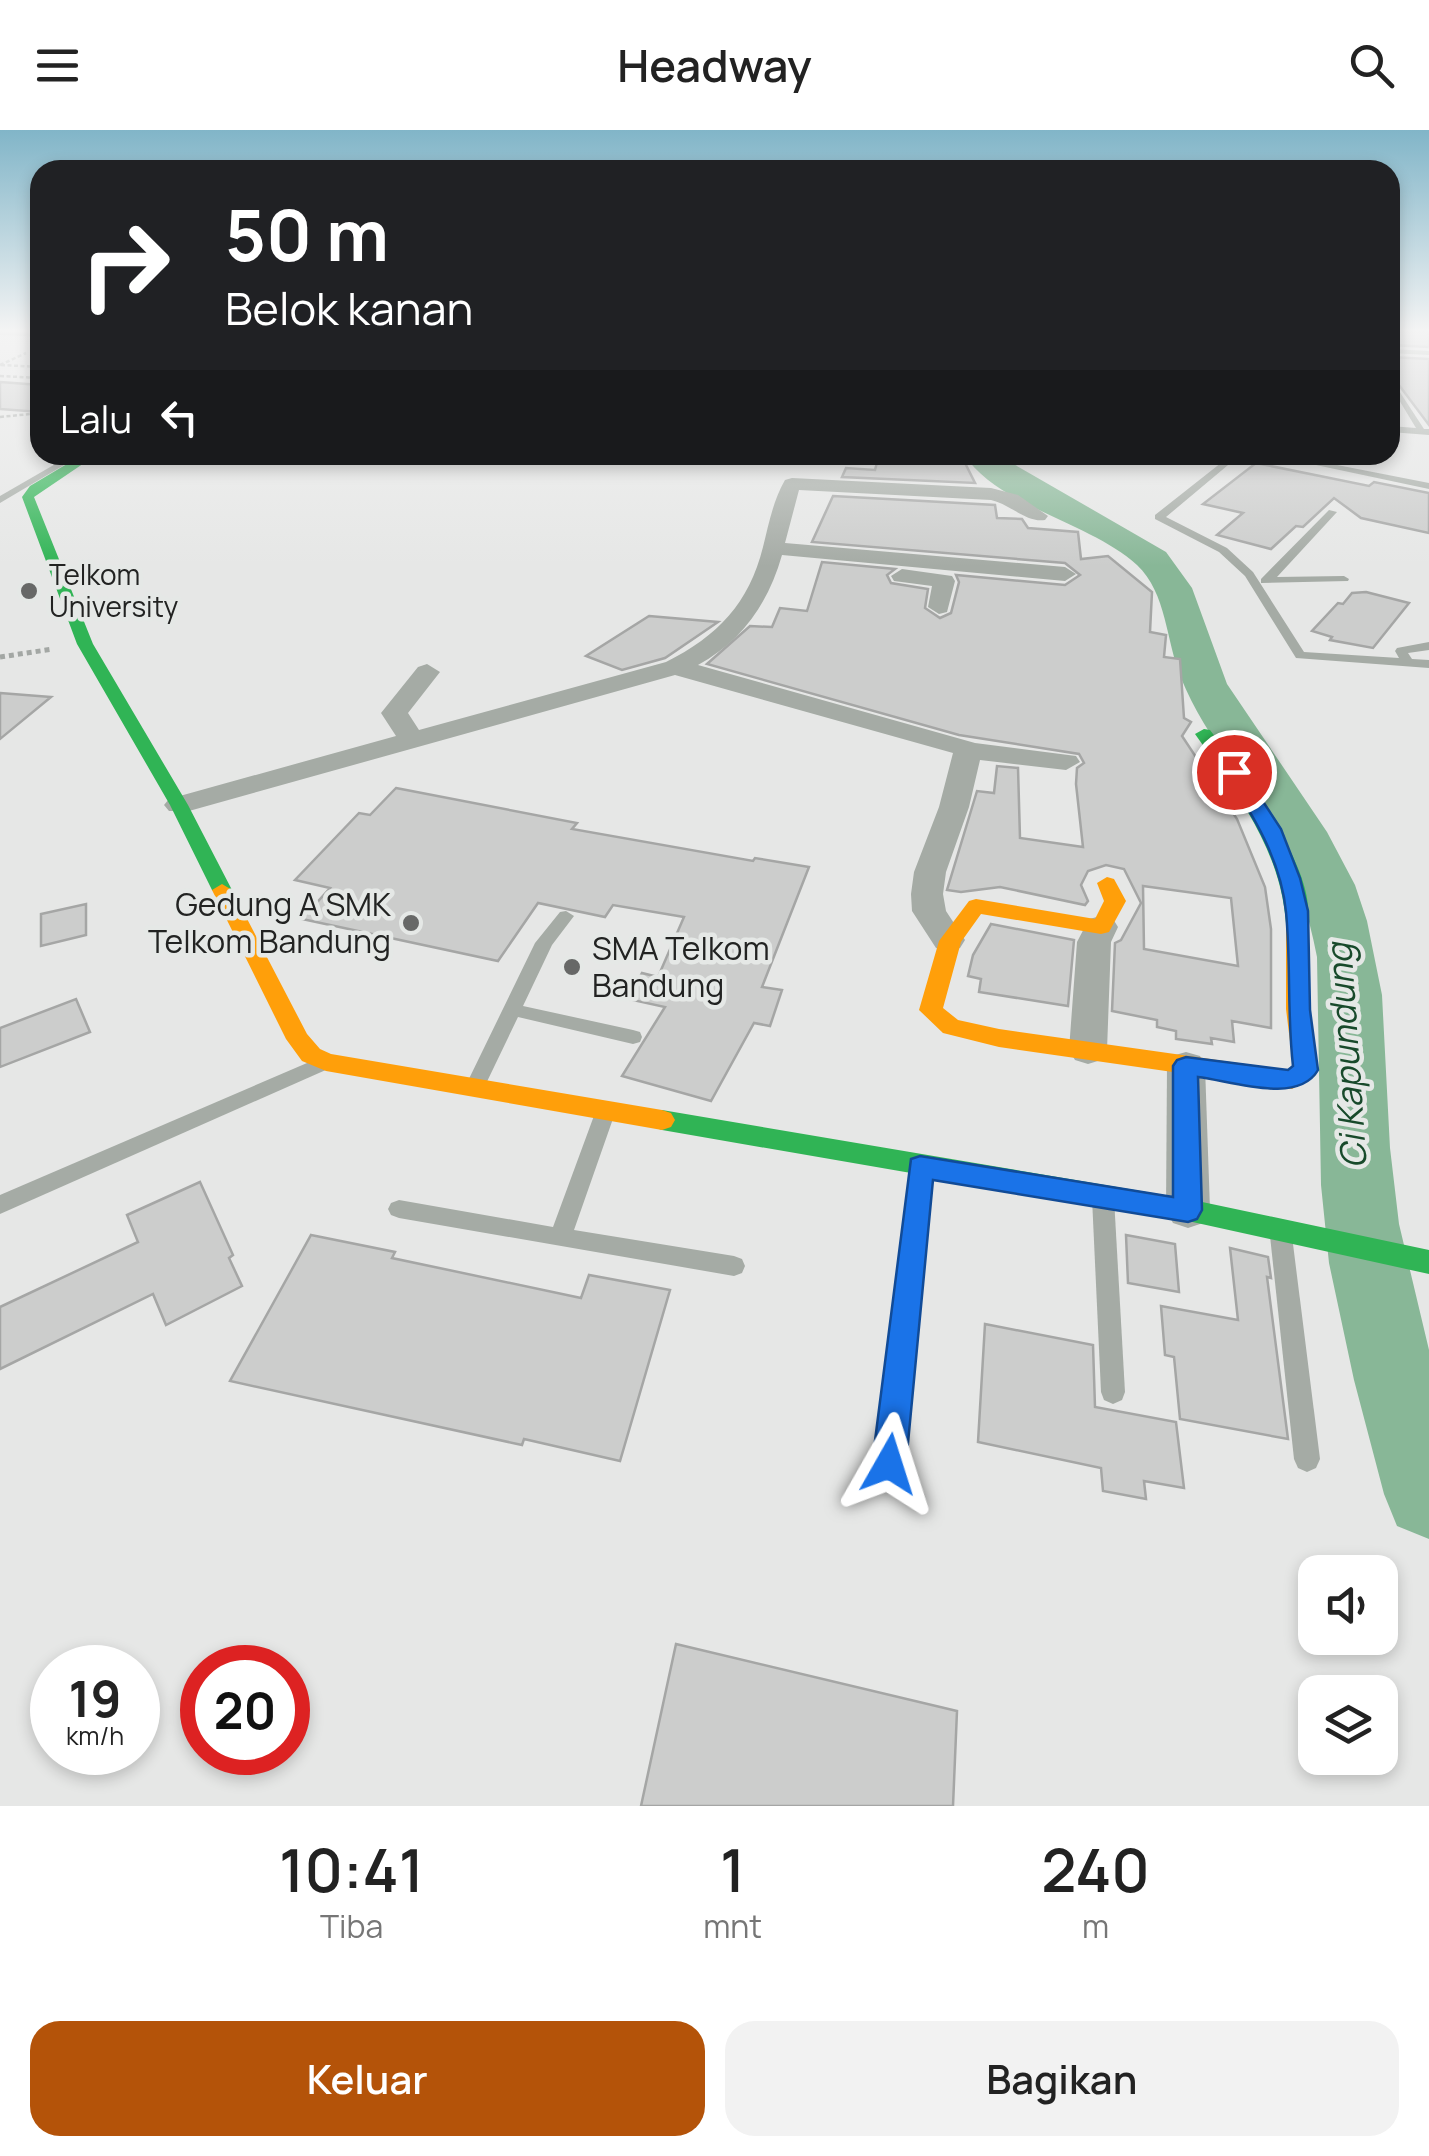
<!DOCTYPE html>
<html lang="id">
<head>
<meta charset="utf-8">
<style>
  :root { --surface:#fff; --page:#f2f2f2; --text:#222; --muted:#767676; --accent:#b45309 }
  body { margin:0; font-family:Manrope,sans-serif; background:var(--page); color:var(--text); height:100vh; display:flex; flex-direction:column; font-size:38px; white-space:nowrap }
  * { box-sizing:border-box; margin:0 }
  p { font-size:32px; color:var(--muted) }
  .icon { flex:none; width:55px; height:55px; fill:none; stroke:currentColor; stroke-width:2; stroke-linecap:round; stroke-linejoin:round }
  .map { position:relative; height:1676px; overflow:hidden }
  .drawer { display:flex; flex-direction:column; background:var(--surface); flex:1 }
  .drawer>* { flex:none }
  .banner { position:absolute; left:30px; top:30px; width:1370px; height:305px; border-radius:30px; box-shadow:0 5px 15px #0003; background:#202124; color:#fff; overflow:hidden }
  .controls { position:absolute; left:1298px; top:1425px; display:grid; gap:20px }
  .controls a { display:grid; place-items:center; width:100px; height:100px; border-radius:20px; background:var(--surface); box-shadow:0 5px 15px #0003; font-size:50px }
  .speed { position:absolute; left:30px; top:1515px; display:flex; gap:20px; font-size:50px; font-weight:700; text-align:center }
  .speed>* { display:grid; place-content:center; width:130px; height:130px; border-radius:50%; background:var(--surface); box-shadow:0 5px 15px #0003; line-height:1 }
  .speed small { font-size:25px; font-weight:400 }
  .speed .limit { border:15px solid #d22; background:#fff; color:#111 }
  .pin { position:absolute; display:grid; place-items:center; width:85px; height:85px; color:#fff; margin:-42px; border:5px solid #fff; border-radius:50%; box-shadow:0 2px 10px #0007 }
  .me { position:absolute; width:110px; margin:-55px; rotate:6deg; stroke-linejoin:round; filter:drop-shadow(0 0 8px #0008) }
  .turn { display:flex; align-items:center; gap:35px; height:210px; padding:0 30px; font-size:45px }
  .turn .icon { width:130px; height:130px; stroke-width:2.5 }
  .turn b { display:block; font-size:70px; line-height:85px }
  .then { display:flex; align-items:center; height:95px; padding:0 30px; background:#0003; gap:20px; font-size:38px }
  .eta { display:flex; justify-content:space-evenly; align-items:center; height:170px; text-align:center }
  .eta b { font-size:60px; font-weight:600; line-height:70px }
  .button { display:flex; gap:20px; margin-top:auto; padding:20px 30px }
  .button a { flex:1; height:115px; border-radius:30px; background:var(--accent); color:#fff; font-size:40px; font-weight:600; line-height:115px; text-align:center }
  .button a+a { background:var(--page); color:var(--text) }
  header { display:flex; justify-content:space-between; align-items:center; height:130px; padding:0 30px; background:var(--surface); font-size:45px; font-weight:600 }
  .map>svg:first-child { display:block }
  .lines { fill:none; stroke-linecap:round; stroke-linejoin:round }
  .river { fill:#88b797; fill-rule:evenodd }
  .building { fill:#cccdcc; stroke:#a5a6a5; stroke-width:2.5; fill-rule:evenodd }
  .path-far1 { stroke:#a3a7a4; stroke-width:2.5; stroke-dasharray:4 2.5; stroke-linecap:butt }
  .path { stroke:#a3a7a4; stroke-width:5; stroke-dasharray:5 4; stroke-linecap:butt }
  .lane { fill:#a5aba5; fill-rule:evenodd }
  .street { fill:#a5aba5; fill-rule:evenodd }
  .fast { fill:#30b455; fill-rule:evenodd }
  .slow { fill:#ff9f0a; fill-rule:evenodd }
  .route { fill:#1a73e8; stroke:#114b97; stroke-width:2.5 }
  .poi-dot { fill:#676867; stroke:#e5e8e6; stroke-width:4 }
  .labels { text-anchor:middle; stroke-width:9; stroke-linejoin:round; paint-order:stroke }
  .far-poi-label { font-size:28px; fill:#222322; stroke:#e5e8e6; text-anchor:start }
  .poi-label { font-size:32px; fill:#222322; stroke:#e5e8e6; text-anchor:end }
  .water-label { font-size:35px; font-style:italic; fill:#184a2b; stroke:#e5e8e6 }
</style>
</head>
<body>
<header><svg class="icon" aria-label="menu" viewBox="0 0 24 24"><path d="M4 6h16M4 12h16M4 18h16"/></svg>Headway<svg class="icon" aria-label="search" viewBox="0 0 24 24"><circle cx="10" cy="10" r="6"/><path d="M15 15l6 6"/></svg></header>
<div class="map">
<svg width="1429" height="1676" viewBox="0 0 1429 1676">
  <rect width="100%" height="100%" fill="#e6e7e6"/>
  <g class="lines">
    <path class="river" d="M964,325h34l168,97 26,36 35,96 100,148 28,53 12,36 15,74 8,153 9,76 30,126v189l-32,-13 -13,-32 -30,-114 -25,-117 -8,-78 -4,-228c-10,-54 -28,-101 -57,-149 -27,-42 -60,-83 -79,-130 -15,-36 -14,-85 -44,-113 -47,-43 -136,-57 -173,-110z"/>
  </g>
  <g class="building">
    <polygon points="1390,201 1429,201 1429,217 1390,215"/>
    <polygon points="1390,227 1429,229 1429,295 1390,243"/>
    <polygon points="0,252 40,255 40,282 0,279"/>
    <polygon points="879,325 961,325 975,353 842,347 846,338 875,340"/>
    <polygon points="1256,333 1369,356 1374,352 1429,363 1429,403 1361,388 1334,368 1303,397 1296,396 1271,419 1217,405 1243,383 1203,374"/>
    <path d="M833,366l162,9 2,13 25,1 6,9 50,4 3,27 27,-3 44,36 -2,40 16,3 -2,22 16,2 4,59 7,4 -9,14 55,83 28,68 6,42v99l-39,-7 2,21 -23,-4 1,6 -36,-5v-8l-19,-4v-7l-45,-9 3,-68 6,-3 20,-37 -17,-34 -18,-4 -18,6 -7,14 7,16 -3,4 -85,-18 -39,5 -14,-2 30,-99 17,2 3,-27 21,2 2,70 63,9 -7,-63 1,-16 7,-5 -5,-9 -120,-19 -252,-71 43,-38 22,1 8,-19 27,3 15,-49 73,7 -8,6 4,8 37,6 -3,19 15,10 11,-5 8,-31 -3,-7 109,10 15,-10 -15,-12 -253,-21zM1143,756l88,12 7,68 -94,-17z"/>
    <polygon points="1366,462 1409,473 1373,518 1330,510 1332,507 1312,501 1338,473 1343,474 1352,463"/>
    <polygon points="649,486 718,492 665,528 622,540 586,526"/>
    <polygon points="0,563 51,567 0,609"/>
    <polygon points="396,658 577,693 572,699 753,731 755,728 809,737 762,857 782,860 770,896 754,893 711,971 622,946 665,877 628,869 642,843 658,847 684,787 613,775 605,787 538,773 498,831 302,789 330,758 295,750 359,683 370,685"/>
    <polygon points="86,774 86,805 41,816 41,784"/>
    <polygon points="991,794 1074,810 1068,876 979,862 981,849 968,846 973,825"/>
    <polygon points="76,869 90,902 0,937 0,898"/>
    <polygon points="200,1052 233,1125 229,1128 242,1156 166,1195 153,1164 0,1239 0,1177 138,1112 127,1085"/>
    <polygon points="311,1105 395,1122 392,1128 581,1168 589,1145 670,1160 620,1331 524,1309 522,1315 230,1251"/>
    <polygon points="1126,1105 1175,1114 1179,1162 1128,1153"/>
    <polygon points="1230,1118 1268,1127 1271,1148 1267,1147 1288,1309 1180,1289 1174,1227 1165,1225 1161,1176 1238,1190"/>
    <polygon points="985,1194 1093,1215 1095,1277 1176,1292 1184,1358 1144,1351 1146,1369 1103,1361 1101,1338 978,1312"/>
    <polygon points="676,1514 957,1581 953,1676 641,1676"/>
  </g>
  <g class="lines">
    <g class="path-far1">
      <polyline points="0,235 26,223"/>
      <polyline points="1,235 40,237"/>
      <polyline points="0,246 40,248"/>
      <polyline points="0,287 40,283"/>
    </g>
    <polyline class="path" points="0,527 53,519"/>
    <g class="lane">
      <polygon points="0,201 40,203 40,207 0,205"/>
      <polygon points="1390,219 1429,221 1429,225 1390,223"/>
      <polygon points="1390,247 1424,299 1429,299 1429,305 1390,302 1390,296 1416,298 1390,255"/>
      <polygon points="71,325 81,325 0,373 0,366"/>
      <polygon points="1231,325 1240,325 1166,387 1227,418 1253,442 1304,522 1399,528 1395,521 1397,518 1429,512 1429,520 1408,523 1412,529 1429,530 1429,538 1296,528 1245,446 1219,422 1155,389 1155,385"/>
      <polygon points="1269,325 1286,325 1429,353 1429,359"/>
      <polygon points="1329,380 1337,382 1277,447 1344,446 1349,449 1348,451 1261,453 1261,449"/>
      <polygon points="566,781 574,786 552,815 523,876 633,900 640,902 642,907 640,912 633,914 518,887 482,962 468,962 465,957 535,813 560,782"/>
      <polygon points="321,927 328,929 331,934 328,939 0,1084 0,1065"/>
      <polygon points="605,975 612,978 615,983 574,1100 734,1126 742,1129 745,1136 742,1143 734,1146 399,1088 391,1085 388,1079 391,1073 399,1070 553,1097 595,983 598,978"/>
      <polygon points="920,1029 927,1031 930,1037 902,1333 898,1342 889,1346 880,1342 876,1333 910,1037 913,1031"/>
      <polygon points="1103,1059 1111,1062 1114,1068 1125,1262 1122,1270 1113,1274 1104,1270 1101,1262 1092,1068 1095,1062"/>
      <polygon points="1281,1097 1289,1099 1292,1106 1320,1329 1316,1338 1307,1342 1298,1338 1294,1329 1270,1106 1273,1099"/>
    </g>
    <g class="street">
      <path d="M792,348l199,10 27,7 30,21 -3,4c-19,3 -35,-16 -54,-20l-192,-10 -14,53 280,24 11,7 -11,7 -283,-26c-14,49 -40,86 -84,110l277,78 101,13 4,6 -14,8 -86,-10 -11,47 -23,65 -3,22 3,17 19,29 -5,8 -12,3 -12,-3 -24,-37 -1,-17 3,-22 25,-65 14,-54 -278,-78 -486,136h-20l-5,-6 5,-6 227,-63 -15,-23 37,-46 9,-3 13,8 -32,41 11,17 247,-68c52,-26 83,-59 97,-115 6,-24 10,-46 22,-67z"/>
      <polygon points="902,439 952,446 955,451 947,482 939,484 928,477 932,456 894,451 891,446"/>
      <polygon points="1101,786 1113,789 1118,797 1111,812 1107,920 1101,930 1088,934 1075,930 1069,920 1077,812 1089,789"/>
      <polygon points="1186,922 1200,926 1205,936 1210,1080 1203,1093 1188,1098 1173,1093 1166,1080 1167,936 1172,926"/>
    </g>
    <g class="fast">
      <polygon points="82,325 96,325 34,367 93,514 188,675 232,760 229,765 222,766 212,760 170,675 77,514 22,367 30,356"/>
      <path d="M1204,599l6,1c29,39 116,149 95,198l-8,2 -11,-7c-6,-75 -49,-129 -91,-189z"/>
      <polygon points="662,980 1188,1069 1429,1120 1429,1144 1188,1091 662,1000 653,997 649,990 653,983"/>
    </g>
    <g class="slow">
      <polygon points="1107,747 1114,749 1126,771 1109,802 1101,804 981,784 961,812 943,878 958,890 999,899 1288,940 1293,936 1286,879 1286,793 1297,786 1308,793 1310,879 1318,940 1315,946 1292,959 999,917 943,903 919,880 939,811 969,771 976,769 1095,789 1104,771 1097,753"/>
      <polygon points="222,754 232,760 307,904 320,919 331,924 662,980 671,983 675,990 671,997 662,1000 326,941 302,931 286,909 212,760"/>
    </g>
  </g>
  <linearGradient id="sky" x2="0" y2="1"><stop stop-color="#81b5c8"/><stop offset="0.46" stop-color="#f4f4f4"/><stop offset="1" stop-color="#f4f4f4" stop-opacity="0"/></linearGradient>
  <rect width="1429" height="436" fill="url(#sky)"/>
  <path class="route" d="M1234,637l7,1 40,61 19,49 8,33 2,99 8,60c-20,35 -86,11 -120,7l4,133 -5,9 -9,3 -255,-42 -27,284 -5,11 -12,5 -12,-5 -5,-11 39,-305 9,-3 253,41v-131l4,-6 9,-3 102,13 5,-4c-6,-51 -2,-102 -7,-154 -5,-52 -33,-97 -61,-140z"/>
  <g class="poi-dot">
    <circle cx="29" cy="461" r="10"/>
    <circle cx="411" cy="793" r="10"/>
    <circle cx="572" cy="837" r="10"/>
  </g>
  <g class="labels">
    <g class="far-poi-label">
      <text x="49" y="455">Telkom<tspan x="49" dy="32">University</tspan></text>
    </g>
    <g class="poi-label">
      <text x="391" y="786">Gedung A SMK<tspan x="391" dy="37">Telkom Bandung</tspan></text>
      <text x="592" y="830" text-anchor="start">SMA Telkom<tspan x="592" dy="37">Bandung</tspan></text>
    </g>
    <g class="water-label">
      <text transform="translate(1347 926) rotate(-94)" y="12">Ci Kapundung</text>
    </g>
  </g>
</svg>
<div class="controls">
<a><svg class="icon" aria-label="sound" viewBox="0 0 24 24"><path d="M4 9h4l5-4v14l-5-4H4zM17 9q2 3 0 6"/></svg></a>
<a><svg class="icon" aria-label="layers" viewBox="0 0 24 24"><path d="M12 4l9 5-9 5-9-5zM3 14l9 5 9-5"/></svg></a>
</div>
<div class="speed"><div>19<small>km/h</small></div><div class="limit">20</div></div>
<div class="pin" style="left:1234px;top:642px;background:#d93025"><svg class="icon" aria-label="arrive" viewBox="0 0 24 24"><path d="M6 21V4h12l-3 4 3 4H6"/></svg></div>
<svg class="me" style="left:889px;top:1334px" viewBox="-20 -20 40 40"><path d="M0-17L14 15 0 8-14 15z" fill="#1a73e8" stroke="#fff" stroke-width="4"/></svg>
<div class="banner">
<div class="turn"><svg class="icon" aria-label="right" viewBox="0 0 24 24"><path d="M7 20v-9h11M14 6l5 5-5 5"/></svg><div><b>50 m</b>Belok kanan</div></div>
<div class="then">Lalu<svg class="icon" aria-label="left" viewBox="0 0 24 24"><path d="M17 20v-9H6M10 6l-5 5 5 5"/></svg></div>
</div>
</div>
<section class="drawer">
<div class="eta">
<div><b>10:41</b><p>Tiba</p></div>
<div><b>1</b><p>mnt</p></div>
<div><b>240</b><p>m</p></div>
</div>
<div class="button"><a>Keluar</a><a>Bagikan</a></div>
</section>
</body>
</html>
